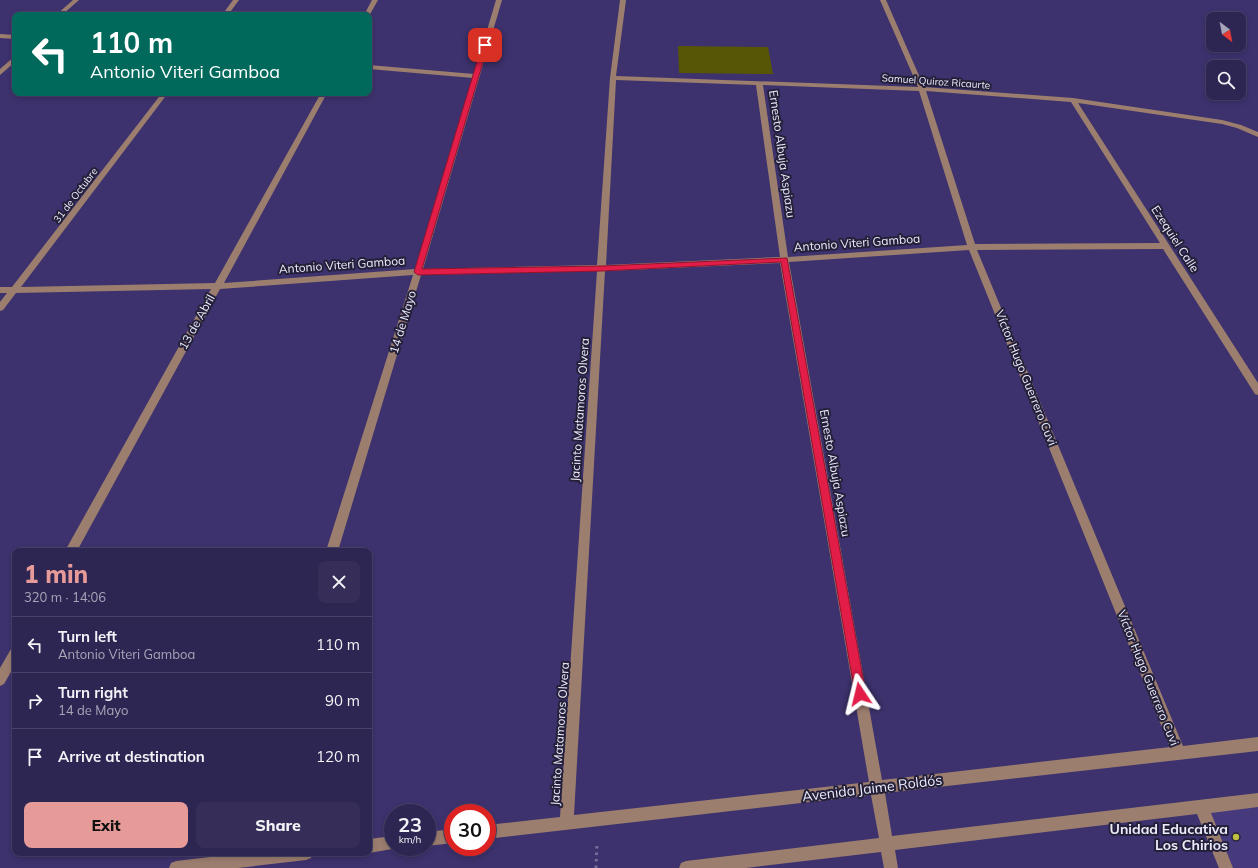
<!DOCTYPE html>
<html lang="en">
<head>
<meta charset="utf-8">
<style>
  :root { --surface:#2e2652; --page:#362e59; --text:#f1f3f6; --muted:#a7a5b8; --line:#494369; --accent:#e69b98 }
  body { margin:0; font-family:Mulish,sans-serif; background:var(--page); color:var(--text); height:100vh; display:flex; flex-direction:column; font-size:15px; white-space:nowrap }
  * { box-sizing:border-box; margin:0 }
  p { font-size:13px; color:var(--muted) }
  .icon { flex:none; width:22px; height:22px; fill:none; stroke:currentColor; stroke-width:2; stroke-linecap:round; stroke-linejoin:round }
  .map { position:relative; flex:1; overflow:hidden }
  .sheet { position:absolute; left:12px; top:548px; width:360px; height:308px; display:flex; flex-direction:column; background:var(--surface); border-radius:8px; box-shadow:0 2px 6px #0003,0 0 0 1px var(--line) }
  .sheet>* { flex:none }
  .guide { position:absolute; left:12px; top:12px; width:360px; height:84px; border-radius:8px; box-shadow:0 2px 6px #0003,0 0 0 1px var(--line); background:#00695c; color:#fff; overflow:hidden }
  .needle { width:26px; rotate:148deg }
  .tools { position:absolute; left:1206px; top:12px; display:grid; gap:8px }
  .tools a { display:grid; place-items:center; width:40px; height:40px; border-radius:8px; background:var(--surface); box-shadow:0 2px 6px #0003,0 0 0 1px var(--line); font-size:20px }
  .speed { position:absolute; left:384px; top:804px; display:flex; gap:8px; font-size:20px; font-weight:700; text-align:center }
  .speed>* { display:grid; place-content:center; width:52px; height:52px; border-radius:50%; background:var(--surface); box-shadow:0 2px 6px #0003,0 0 0 1px var(--line); line-height:1 }
  .speed small { font-size:10px; font-weight:400 }
  .speed .limit { border:6px solid #d22; background:#fff; color:#111 }
  .pin { position:absolute; display:grid; place-items:center; width:34px; height:34px; color:#fff; margin:-17px; border-radius:8px; box-shadow:0 2px 6px #0006 }
  .me { position:absolute; width:44px; margin:-22px; rotate:350deg; stroke-linejoin:round; filter:drop-shadow(0 0 3px #0008) }
  .turn { display:flex; align-items:center; gap:14px; height:84px; padding:0 12px; font-size:18px }
  .turn .icon { width:52px; height:52px; stroke-width:2.5 }
  .turn b { display:block; font-size:28px; line-height:34px }
  .round { display:grid; place-items:center; flex:none; width:42px; height:42px; border-radius:8px; background:var(--page) }
  .headline { display:flex; align-items:center; justify-content:space-between; height:68px; padding:0 12px }
  h1 { font-size:24px; font-weight:800; line-height:30px; color:var(--accent) }
  .action { display:flex; gap:8px; margin-top:auto; padding:8px 12px }
  .action a { flex:1; height:46px; border-radius:8px; background:var(--accent); color:#111; font-size:16px; font-weight:800; line-height:46px; text-align:center }
  .action a+a { background:var(--page); color:var(--text) }
  ul { padding:0; list-style:none }
  li { display:flex; align-items:center; gap:12px; height:56px; padding:0 12px; border-top:1px solid var(--line) }
  li div { flex:1 }
  li b { display:block; font-size:15px }
  li em { font-style:normal }
  .map>svg:first-child { display:block }
  .built { fill:#463a7d }
  .green { fill:#575606 }
  .lines { fill:none; stroke-linecap:round; stroke-linejoin:round }
  .path { stroke:#756d9a; stroke-width:3; stroke-dasharray:2.5 4; stroke-linecap:butt }
  .minor { fill:#9c7e6f; fill-rule:evenodd }
  .route { fill:#e11d48; stroke:#92132f }
  .poi-dot { fill:#bfbe42; stroke:#24203a; stroke-width:1.5 }
  .labels { text-anchor:middle; stroke-width:4; stroke-linejoin:round; paint-order:stroke }
  .far-street-label { font-size:10px; fill:#ecebfa; stroke:#24203a }
  .street-label { font-size:12px; fill:#ecebfa; stroke:#24203a }
  .near-street-label { font-size:14px; fill:#ecebfa; stroke:#24203a }
  .near-poi-label { font-size:14px; font-weight:bold; fill:#ecebfa; stroke:#24203a; text-anchor:end }
</style>
</head>
<body>
<div class="map">
<svg width="1258" height="868" viewBox="0 0 1258 868">
  <rect width="100%" height="100%" fill="#3d326d"/>
  <polygon class="built" points="1258,800 1258,868 1226,868 1201,806"/>
  <polygon class="green" points="678,46 768,47 773,74 679,73"/>
  <g class="lines">
    <polyline class="path" points="596,868 597,843"/>
    <g class="minor">
      <polygon points="73,0 79,0 62,15 56,15"/>
      <polygon points="233,0 239,0 228,15 222,15"/>
      <polygon points="372,0 378,0 369,16 364,15"/>
      <path d="M496,0h6l-79,269 174,-4 13,-187 10,-78h6l-10,76 302,11 -38,-87h6l38,87 149,11 149,22 19,5 17,7v5l-21,-9 -15,-4 -144,-21 180,280v12l-3,-1 -92,-145 -186,1 206,496 75,-9v14l-373,42 7,43 366,-43v14l-47,6 22,55h-14l-22,-54 -302,36 3,18h-14l-3,-16 -135,16h-67l2,-5 5,-2 193,-23 -8,-43 -384,44v-14l73,-8 37,-546 -176,4 -83,276h-12l87,-276 -193,14 -143,262h-12l146,-262 -195,4 -13,17 -3,1v-9l7,-9h-7v-6h12l150,-194h6l-147,194 194,-4 106,-190h6l-103,190 191,-14 58,-191 -104,-9v-4l105,9zM616,80l140,5 24,172 -174,8zM763,85l156,6 48,154 -179,12zM926,91l145,11 89,141 -185,1zM969,250l201,497 -288,33 -93,-518zM780,263l89,519 -295,33 31,-544z"/>
      <polygon points="0,34 15,35 15,39 0,38"/>
      <polygon points="15,56 15,62 0,75 0,69"/>
      <polygon points="15,647 15,665 4,684 0,686 0,668 11,649"/>
      <polygon points="453,829 453,843 427,846 427,832"/>
      <polygon points="393,836 393,847 398,848 369,853 369,839"/>
      <polygon points="244,853 313,853 311,858 306,860 238,868 169,868 171,863 176,861"/>
    </g>
  </g>
  <polygon class="route" points="485,44 488,45 422,269 602,266 787,258 866,694 864,698 860,700 856,698 855,694 781,262 602,271 418,275 414,272 482,45"/>
  <circle class="poi-dot" cx="1236" cy="837" r="4"/>
  <g class="labels">
    <g class="far-street-label">
      <text transform="translate(936 81) rotate(4)" y="4">Samuel Quiroz Ricaurte</text>
      <text transform="translate(75 195) rotate(-53)" y="4">31 de Octubre</text>
    </g>
    <g class="street-label">
      <text transform="translate(782 154) rotate(82)" y="4">Ernesto Albuja Aspiazu</text>
      <text transform="translate(1175 239) rotate(57)" y="4">Ezequiel Calle</text>
      <text transform="translate(857 243) rotate(-4)" y="4">Antonio Viteri Gamboa</text>
      <text transform="translate(342 265) rotate(-4)" y="4">Antonio Viteri Gamboa</text>
      <text transform="translate(197 322) rotate(-61)" y="4">13 de Abril</text>
      <text transform="translate(403 322) rotate(-73)" y="4">14 de Mayo</text>
      <text transform="translate(1026 378) rotate(68)" y="4">Víctor Hugo Guerrero Cuvi</text>
      <text transform="translate(580 410) rotate(-86)" y="4">Jacinto Matamoros Olvera</text>
      <text transform="translate(835 473) rotate(80)" y="4">Ernesto Albuja Aspiazu</text>
      <text transform="translate(1148 678) rotate(68)" y="4">Víctor Hugo Guerrero Cuvi</text>
      <text transform="translate(560 734) rotate(-86)" y="4">Jacinto Matamoros Olvera</text>
    </g>
    <g class="near-street-label">
      <text transform="translate(872 788) rotate(-7)" y="5">Avenida Jaime Roldós</text>
    </g>
    <g class="near-poi-label">
      <text x="1228" y="834">Unidad Educativa<tspan x="1228" dy="16">Los Chirios</tspan></text>
    </g>
  </g>
</svg>
<div class="tools">
<a><svg class="needle" viewBox="-14 -14 28 28"><path d="M0-13l5 13h-10z" fill="#e53935"/><path d="M0 13l5-13h-10z" fill="#a7a5b8"/></svg></a>
<a><svg class="icon" aria-label="search" viewBox="0 0 24 24"><circle cx="10" cy="10" r="6"/><path d="M15 15l6 6"/></svg></a>
</div>
<div class="speed"><div>23<small>km/h</small></div><div class="limit">30</div></div>
<div class="pin" style="left:485px;top:45px;background:#d93025"><svg class="icon" aria-label="arrive" viewBox="0 0 24 24"><path d="M6 21V4h12l-3 4 3 4H6"/></svg></div>
<svg class="me" style="left:860px;top:694px" viewBox="-20 -20 40 40"><path d="M0-17L14 15 0 8-14 15z" fill="#e11d48" stroke="#fff" stroke-width="4"/></svg>
<div class="guide">
<div class="turn"><svg class="icon" aria-label="left" viewBox="0 0 24 24"><path d="M17 20v-9H6M10 6l-5 5 5 5"/></svg><div><b>110 m</b>Antonio Viteri Gamboa</div></div>
</div>
<section class="sheet">
<div class="headline"><div><h1>1 min</h1><p>320 m · 14:06</p></div><a class="round"><svg class="icon" aria-label="close" viewBox="0 0 24 24"><path d="M6 6l12 12M18 6L6 18"/></svg></a></div>
<ul>
<li><svg class="icon" aria-label="left" viewBox="0 0 24 24"><path d="M17 20v-9H6M10 6l-5 5 5 5"/></svg><div><b>Turn left</b><p>Antonio Viteri Gamboa</p></div><em>110 m</em></li>
<li><svg class="icon" aria-label="right" viewBox="0 0 24 24"><path d="M7 20v-9h11M14 6l5 5-5 5"/></svg><div><b>Turn right</b><p>14 de Mayo</p></div><em>90 m</em></li>
<li><svg class="icon" aria-label="arrive" viewBox="0 0 24 24"><path d="M6 21V4h12l-3 4 3 4H6"/></svg><div><b>Arrive at destination</b></div><em>120 m</em></li>
</ul>
<div class="action"><a>Exit</a><a>Share</a></div>
</section>
</div>
</body>
</html>
